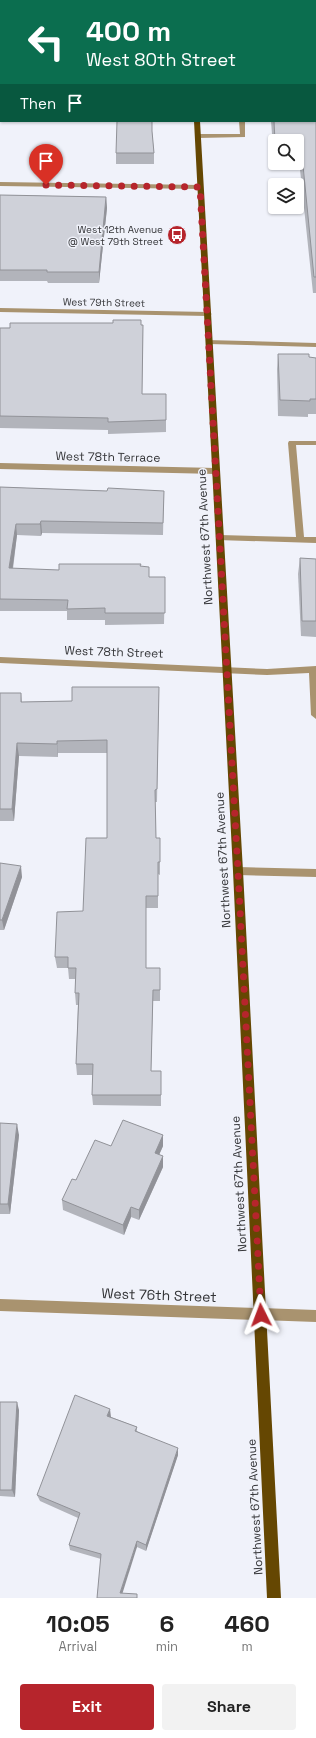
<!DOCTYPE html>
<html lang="en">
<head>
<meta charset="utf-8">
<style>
  :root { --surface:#fff; --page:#f2f2f2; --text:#222; --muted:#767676; --accent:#b6252c }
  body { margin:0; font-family:"Space Grotesk",sans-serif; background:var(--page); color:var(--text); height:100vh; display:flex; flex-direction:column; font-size:15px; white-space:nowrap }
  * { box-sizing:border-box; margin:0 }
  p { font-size:13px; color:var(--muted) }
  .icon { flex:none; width:22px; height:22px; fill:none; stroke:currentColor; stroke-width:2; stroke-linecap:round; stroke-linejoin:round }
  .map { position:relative; height:1598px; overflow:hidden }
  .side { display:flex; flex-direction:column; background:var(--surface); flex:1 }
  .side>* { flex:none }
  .top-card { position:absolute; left:0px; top:0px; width:316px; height:122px; box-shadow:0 1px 3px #0004; background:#0b6e4f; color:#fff; overflow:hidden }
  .tools { position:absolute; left:268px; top:134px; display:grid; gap:8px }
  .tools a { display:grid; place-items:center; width:36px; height:36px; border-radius:4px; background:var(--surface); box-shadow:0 1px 3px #0004; font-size:20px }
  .pin { position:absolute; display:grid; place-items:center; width:34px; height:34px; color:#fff; margin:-41px -17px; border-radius:50% 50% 50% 0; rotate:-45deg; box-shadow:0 0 4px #0007 }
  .pin .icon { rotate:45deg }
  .me { position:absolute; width:44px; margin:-22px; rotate:357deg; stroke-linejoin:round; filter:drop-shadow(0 0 3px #0008) }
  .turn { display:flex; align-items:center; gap:14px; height:84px; padding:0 20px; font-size:18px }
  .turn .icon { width:52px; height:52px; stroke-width:2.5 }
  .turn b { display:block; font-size:28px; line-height:34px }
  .then { display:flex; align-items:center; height:38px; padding:0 20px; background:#0003; gap:8px; font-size:15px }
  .eta { display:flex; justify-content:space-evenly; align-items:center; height:68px; text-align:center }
  .eta b { font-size:24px; font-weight:600; line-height:28px }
  .action { display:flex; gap:8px; margin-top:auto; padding:8px 20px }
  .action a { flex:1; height:46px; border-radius:4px; background:var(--accent); color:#fff; font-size:16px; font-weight:600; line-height:46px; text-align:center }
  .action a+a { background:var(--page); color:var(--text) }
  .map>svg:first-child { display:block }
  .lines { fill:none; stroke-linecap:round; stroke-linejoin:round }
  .minor { fill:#a9936f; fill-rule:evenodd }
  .major { fill:#654702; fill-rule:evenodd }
  .wall { fill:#b2b4bb }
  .shaded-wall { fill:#919298 }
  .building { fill:#cfd1d9; stroke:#919298 }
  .route { stroke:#b6252c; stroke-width:7; stroke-dasharray:0 12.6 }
  .labels { text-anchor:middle; stroke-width:3; stroke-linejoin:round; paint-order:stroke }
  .far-poi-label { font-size:10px; fill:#333437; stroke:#f0f2fa; text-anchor:end }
  .far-street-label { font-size:10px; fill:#333437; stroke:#f0f2fa }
  .street-label { font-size:12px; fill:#333437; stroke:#f0f2fa }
  .near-street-label { font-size:14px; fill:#333437; stroke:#f0f2fa }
</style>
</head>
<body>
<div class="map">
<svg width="316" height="1598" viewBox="0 0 316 1598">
  <rect width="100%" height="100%" fill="#f0f2fa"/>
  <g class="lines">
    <g class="minor">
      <polygon points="237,0 243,0 244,1 238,1"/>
      <polygon points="239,121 245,121 245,137 198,138 195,136 198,134 240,134"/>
      <polygon points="0,182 200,185 203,187 200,189 0,186"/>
      <polygon points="0,308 208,312 212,314 208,316 0,312"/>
      <polygon points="206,340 316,343 316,347 209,344 206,344"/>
      <polygon points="289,441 316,441 316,445 296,445 304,537 316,537 316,543 217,540 216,538 220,535 296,537 288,443"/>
      <polygon points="0,463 216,468 220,471 216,474 0,469"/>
      <polygon points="0,657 267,669 316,666 316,719 311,715 309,673 267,675 0,663"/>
      <polygon points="238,867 316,869 316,877 238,875 234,874 233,871 234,868"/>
      <polygon points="0,1299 316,1310 316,1322 0,1311"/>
    </g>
    <g class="major">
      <rect x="187" y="0" width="6" height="1"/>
      <polygon points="194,121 200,121 243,871 281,1598 267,1598 233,871"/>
    </g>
  </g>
  <g class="wall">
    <polygon points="316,99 316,293 313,293 299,160 297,160 297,141 275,141 275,160 274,160 271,121 315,121"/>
    <polygon points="152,132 154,153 154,164 116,164 116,153"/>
    <polygon points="0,195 106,197 107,208 99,283 48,283 47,281 0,281"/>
    <polygon points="142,325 143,337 142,394 166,394 166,432 108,434 108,430 0,428 0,328"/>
    <polygon points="278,354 309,357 316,358 316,414 308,414 308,417 278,416 277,369"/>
    <polygon points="0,487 107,491 164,491 163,535 42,533 41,536 17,535 13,569 59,570 149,567 149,577 165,577 164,624 105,625 105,620 67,620 67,611 0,611"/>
    <polygon points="300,558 316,559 316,637 301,636 298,574"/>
    <polygon points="159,687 157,802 155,802 156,838 160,838 160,875 158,874 158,908 146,908 146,968 160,990 160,1001 153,1001 151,1071 161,1071 161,1106 93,1105 92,1095 93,1075 77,1075 76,1064 78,1005 76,1005 75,993 76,979 69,979 68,968 57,968 55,957 83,911 107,838 107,753 58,753 58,757 19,756 14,821 0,821 0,693 21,693 22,702 72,701"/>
    <polygon points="0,863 22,877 4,930 0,930"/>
    <polygon points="0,1123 19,1135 10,1214 0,1214"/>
    <polygon points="163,1135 163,1146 159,1155 163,1156 163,1167 139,1220 131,1217 124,1235 63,1210 62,1200 76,1180 111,1146"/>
    <polygon points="0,1402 19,1410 15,1497 0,1496"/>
    <polygon points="111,1417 137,1427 137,1431 178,1455 146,1551 137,1547 97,1598 101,1559 70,1550 69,1545 78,1518 40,1501 37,1495"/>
  </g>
  <g class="shaded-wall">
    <polygon points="106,197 107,208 99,283 99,272"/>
    <polygon points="41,521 42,533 41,536 40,524"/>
    <polygon points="16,524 17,535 11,580 9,568"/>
    <polygon points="57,741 58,753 58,757 57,744"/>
    <polygon points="17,743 19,756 14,821 12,809"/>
    <polygon points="21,866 22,877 4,930 2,920"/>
    <polygon points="17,1124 19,1135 10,1214 8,1204"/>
    <polygon points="163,1135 163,1146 155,1164 155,1153"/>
    <polygon points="163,1156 163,1167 139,1220 139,1210"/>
    <polygon points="131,1207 131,1217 124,1235 123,1225"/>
    <polygon points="17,1402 19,1410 15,1497 12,1490"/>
    <polygon points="110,1409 111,1417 108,1423 107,1416"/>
    <polygon points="178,1448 178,1455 146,1551 146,1545"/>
    <polygon points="137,1541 137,1547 121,1598 120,1593"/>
  </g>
  <g class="building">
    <rect x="112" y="0" width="40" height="1"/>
    <rect x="272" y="0" width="27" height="1"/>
    <polygon points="315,99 316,99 316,277 314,277 301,145 297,145 297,141 275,141 274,121 315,121"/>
    <polygon points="117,121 152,121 152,131 154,153 116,153"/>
    <polygon points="0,195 106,197 99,272 47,272 47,270 0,270"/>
    <polygon points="113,320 141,320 141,325 143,325 142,394 166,394 166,420 108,422 108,418 0,416 0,328 10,328 10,323 113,323"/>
    <polygon points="278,354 309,354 309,357 316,358 316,399 310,399 310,401 280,400"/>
    <polygon points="0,487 107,491 108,488 164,491 163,523 41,521 40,524 16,524 9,568 59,570 59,564 141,564 140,566 149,567 149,577 165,577 165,613 105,613 105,608 67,609 68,600 0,599"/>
    <polygon points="300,558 316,559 316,621 302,621"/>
    <polygon points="72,687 159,687 157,789 155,790 156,838 160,838 160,862 158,862 158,896 146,896 146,968 160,968 160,990 153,990 151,1071 161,1071 161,1095 92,1095 93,1064 76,1064 79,993 75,993 76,968 68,968 68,957 55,957 57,912 83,911 86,838 107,838 107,740 57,741 57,744 17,743 12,809 0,809 0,693 21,693 21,702 72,701"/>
    <polygon points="0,863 21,866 2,920 0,920"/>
    <polygon points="123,1120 163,1135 155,1153 163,1156 139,1210 131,1207 123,1225 62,1200 72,1179 76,1180 95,1140 111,1146"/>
    <polygon points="0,1123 17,1124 8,1204 0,1204"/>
    <polygon points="75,1395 110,1409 107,1416 137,1427 135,1431 178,1448 146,1545 137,1541 120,1593 137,1594 137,1598 97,1598 101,1554 69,1545 80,1513 37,1495"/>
    <polygon points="0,1402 17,1402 12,1490 0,1490"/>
  </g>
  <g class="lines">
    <polyline class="route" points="46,185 200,187 238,871 261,1315"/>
  </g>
  <defs>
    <g id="bus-disc" transform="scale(1)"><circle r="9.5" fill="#b6252c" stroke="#f0f2fa"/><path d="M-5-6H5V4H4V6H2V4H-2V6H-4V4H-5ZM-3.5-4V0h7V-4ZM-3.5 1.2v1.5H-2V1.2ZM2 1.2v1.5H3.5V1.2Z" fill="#fff"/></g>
  </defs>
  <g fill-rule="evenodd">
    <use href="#bus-disc" x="177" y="235"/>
  </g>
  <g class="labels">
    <g class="far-poi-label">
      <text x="163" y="233">West 12th Avenue<tspan x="163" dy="12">@ West 79th Street</tspan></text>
    </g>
    <g class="far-street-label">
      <text transform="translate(104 302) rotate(1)" y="4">West 79th Street</text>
    </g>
    <g class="street-label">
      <text transform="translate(108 457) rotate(1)" y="4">West 78th Terrace</text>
      <text transform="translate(205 537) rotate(-93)" y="4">Northwest 67th Avenue</text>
      <text transform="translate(114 652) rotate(2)" y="4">West 78th Street</text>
      <text transform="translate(223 860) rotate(-93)" y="4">Northwest 67th Avenue</text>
      <text transform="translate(239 1184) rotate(-93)" y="4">Northwest 67th Avenue</text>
      <text transform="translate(255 1507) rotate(-93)" y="4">Northwest 67th Avenue</text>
    </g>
    <g class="near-street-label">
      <text transform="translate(159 1295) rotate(2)" y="5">West 76th Street</text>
    </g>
  </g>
</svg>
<div class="tools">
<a><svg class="icon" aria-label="search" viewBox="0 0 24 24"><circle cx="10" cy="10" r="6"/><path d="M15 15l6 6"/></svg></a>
<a><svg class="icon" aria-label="layers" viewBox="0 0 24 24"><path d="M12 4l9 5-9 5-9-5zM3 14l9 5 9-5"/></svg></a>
</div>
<div class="pin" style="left:46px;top:185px;background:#d93025"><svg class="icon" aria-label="arrive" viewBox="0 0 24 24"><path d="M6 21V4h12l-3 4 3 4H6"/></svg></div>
<svg class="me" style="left:261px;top:1315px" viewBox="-20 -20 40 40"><path d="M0-17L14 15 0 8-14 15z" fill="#b6252c" stroke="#fff" stroke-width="4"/></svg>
<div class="top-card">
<div class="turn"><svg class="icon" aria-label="left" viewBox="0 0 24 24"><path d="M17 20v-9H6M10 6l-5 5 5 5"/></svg><div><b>400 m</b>West 80th Street</div></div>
<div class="then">Then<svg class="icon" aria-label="arrive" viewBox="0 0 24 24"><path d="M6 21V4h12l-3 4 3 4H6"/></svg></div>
</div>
</div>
<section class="side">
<div class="eta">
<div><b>10:05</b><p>Arrival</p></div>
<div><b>6</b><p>min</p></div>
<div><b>460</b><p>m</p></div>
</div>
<div class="action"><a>Exit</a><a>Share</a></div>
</section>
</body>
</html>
